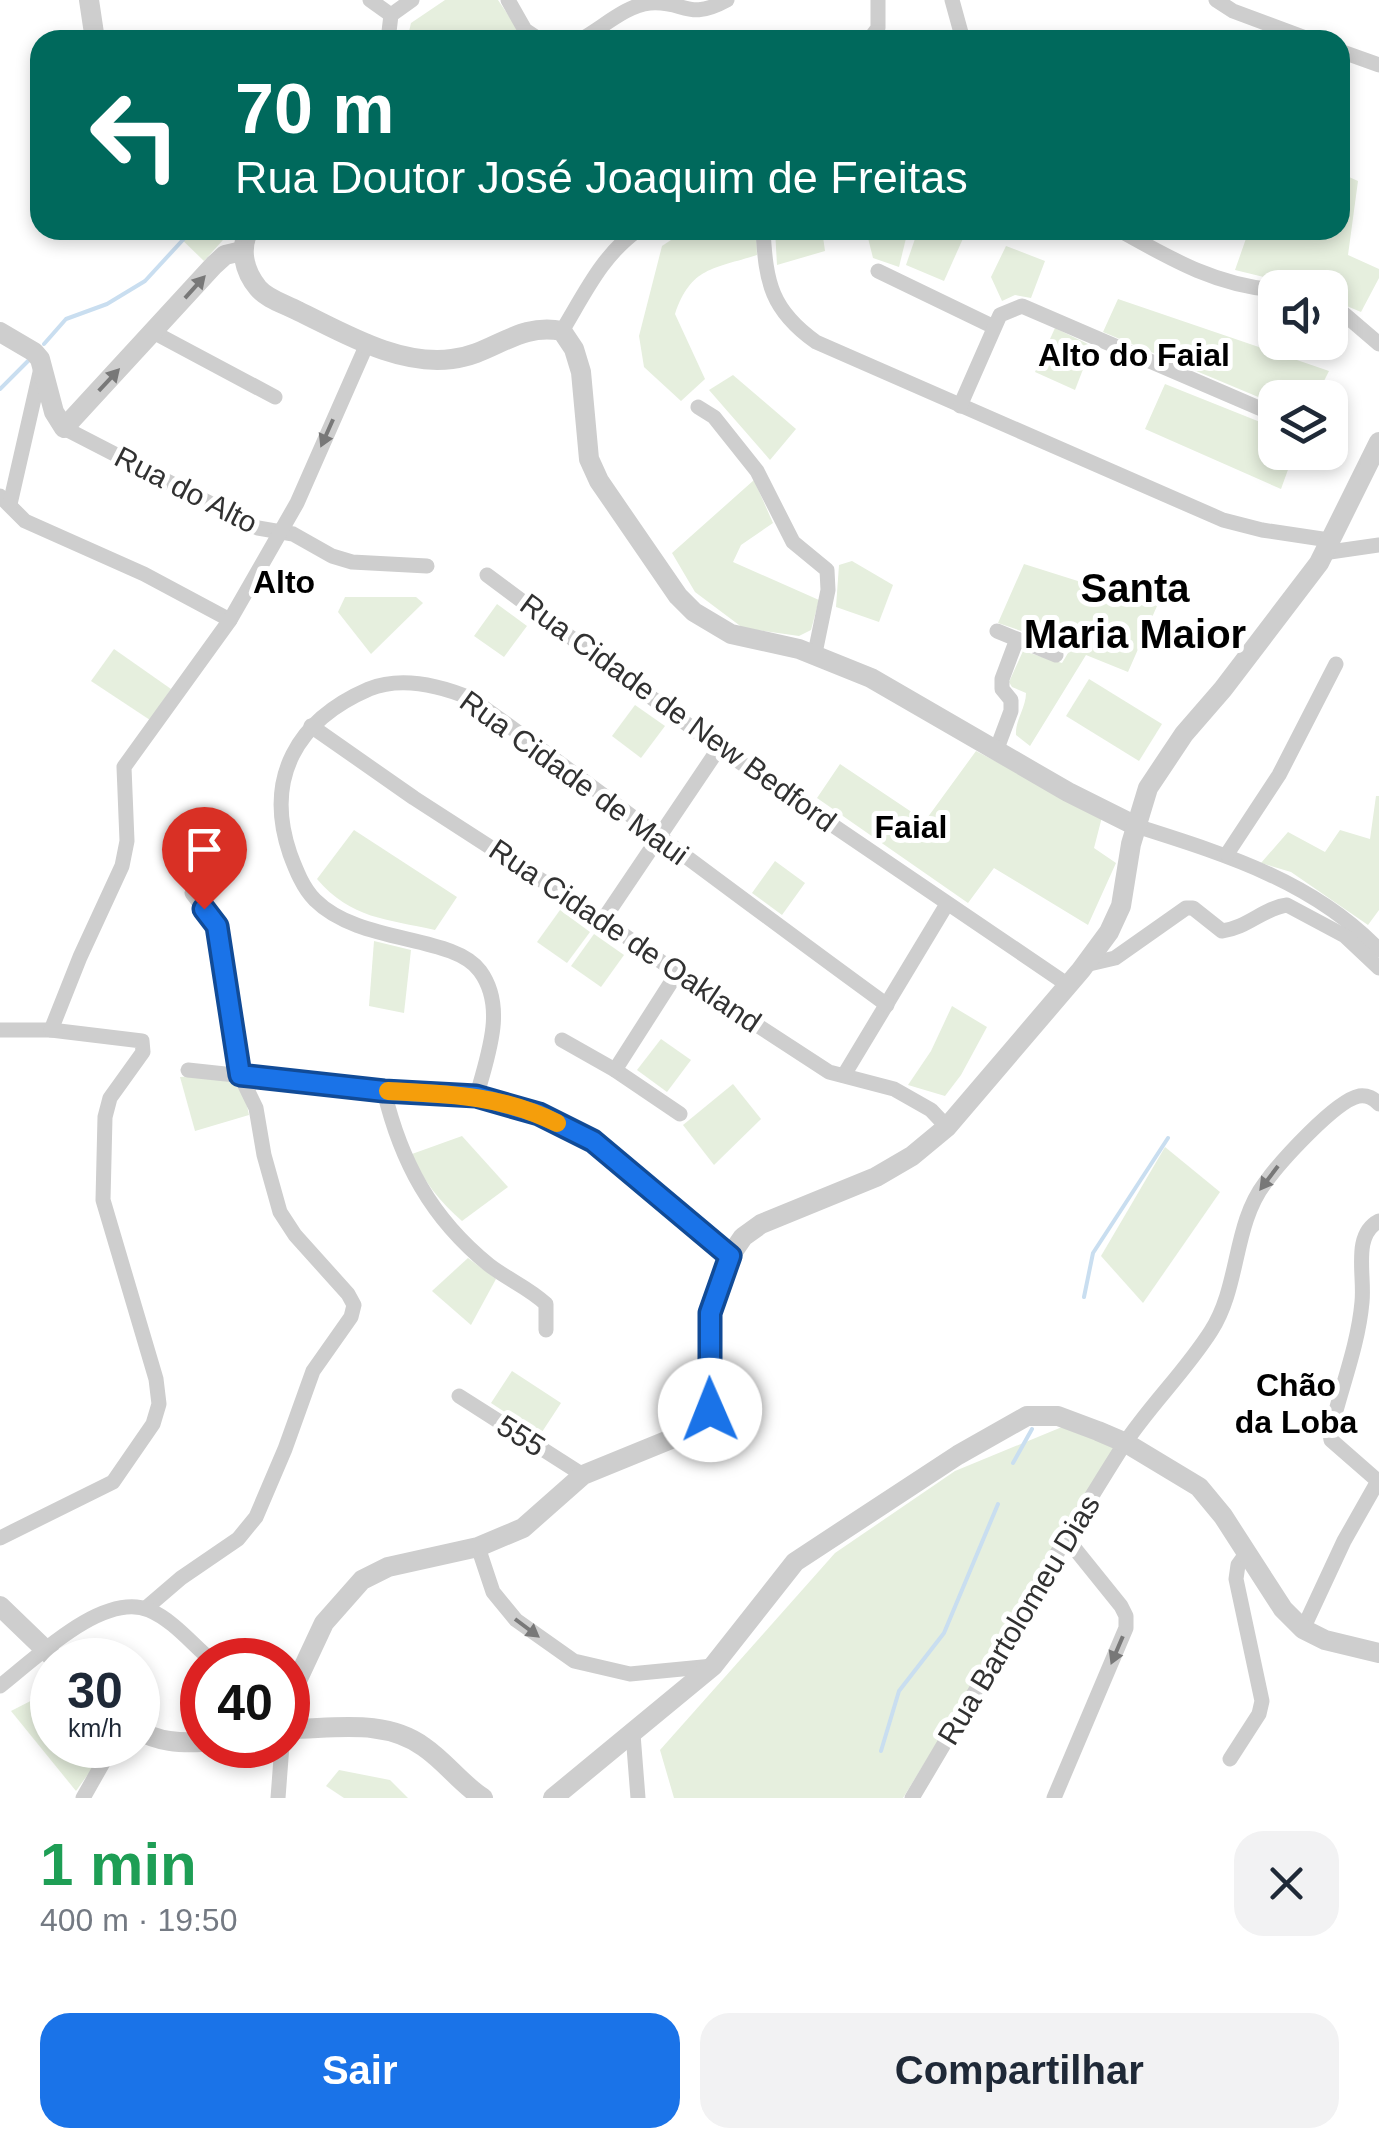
<!DOCTYPE html>
<html lang="pt">
<head>
<meta charset="utf-8">
<style>
  :root { --surface:#fff; --page:#f2f2f3; --text:#1f2937; --muted:#747a83; --accent:#1a73e8 }
  body { margin:0; font-family:Helvetica,sans-serif; background:var(--page); color:var(--text); height:100vh; display:flex; flex-direction:column; font-size:38px; white-space:nowrap }
  * { box-sizing:border-box; margin:0 }
  p { font-size:32px; color:var(--muted) }
  .icon { flex:none; width:55px; height:55px; fill:none; stroke:currentColor; stroke-width:2; stroke-linecap:round; stroke-linejoin:round }
  .map { position:relative; height:1798px; overflow:hidden }
  .details { display:flex; flex-direction:column; background:var(--surface); flex:1 }
  .details>* { flex:none }
  .banner { position:absolute; left:30px; top:30px; width:1320px; height:210px; border-radius:30px; box-shadow:0 5px 15px #0003; background:#00695c; color:#fff; overflow:hidden }
  .buttons { position:absolute; left:1258px; top:270px; display:grid; gap:20px }
  .buttons a { display:grid; place-items:center; width:90px; height:90px; border-radius:20px; background:var(--surface); box-shadow:0 5px 15px #0003; font-size:50px }
  .speed { position:absolute; left:30px; top:1638px; display:flex; gap:20px; font-size:50px; font-weight:700; text-align:center }
  .speed>* { display:grid; place-content:center; width:130px; height:130px; border-radius:50%; background:var(--surface); box-shadow:0 5px 15px #0003; line-height:1 }
  .speed small { font-size:25px; font-weight:400 }
  .speed .limit { border:15px solid #d22; background:#fff; color:#111 }
  .pin { position:absolute; display:grid; place-items:center; width:85px; height:85px; color:#fff; margin:-102px -42px; border-radius:50% 50% 50% 0; rotate:-45deg; box-shadow:0 0 10px #0007 }
  .pin .icon { rotate:45deg }
  .me { position:absolute; width:110px; margin:-55px; rotate:359deg; stroke-linejoin:round; filter:drop-shadow(0 0 8px #0008) }
  .turn { display:flex; align-items:center; gap:35px; height:210px; padding:0 40px; font-size:45px }
  .turn .icon { width:130px; height:130px; stroke-width:2.5 }
  .turn b { display:block; font-size:70px; line-height:85px }
  .round { display:grid; place-items:center; flex:none; width:105px; height:105px; border-radius:30px; background:var(--page) }
  .overview { display:flex; align-items:center; justify-content:space-between; height:170px; padding:0 40px }
  h1 { font-size:60px; font-weight:800; line-height:75px; color:#1e9e55 }
  .primary-button { display:flex; gap:20px; margin-top:auto; padding:20px 40px }
  .primary-button a { flex:1; height:115px; border-radius:30px; background:var(--accent); color:#fff; font-size:40px; font-weight:800; line-height:115px; text-align:center }
  .primary-button a+a { background:var(--page); color:var(--text) }
  .map>svg:first-child { display:block }
  .green { fill:#e6efde }
  .lines { fill:none; stroke-linecap:round; stroke-linejoin:round }
  .stream { stroke:#c9def0; stroke-width:4 }
  .minor { stroke:#cecece; stroke-width:15 }
  .tertiary { stroke:#cecece; stroke-width:20 }
  .oneway { fill:#787878 }
  .route-casing { stroke:#114b97; stroke-width:25 }
  .route { stroke:#1a73e8; stroke-width:18 }
  .slow { stroke:#f59e0b; stroke-width:18 }
  .labels { text-anchor:middle; stroke-width:10; stroke-linejoin:round; paint-order:stroke }
  .street-label { font-size:30px; fill:#313131; stroke:#fff }
  .neighbourhood-label { font-size:32px; font-weight:bold; fill:#000; stroke:#fff }
  .district-label { font-size:40px; font-weight:bold; fill:#000; stroke:#fff }
</style>
</head>
<body>
<div class="map">
<svg width="1379" height="1798" viewBox="0 0 1379 1798">
  <rect width="100%" height="100%" fill="#fff"/>
  <g class="green">
    <polygon points="445,0 498,0 525,40 407,40 411,23"/>
    <polygon points="1340,173 1358,181 1348,255 1379,269 1379,278 1361,312 1330,299 1330,288 1305,287 1235,270 1249,230 1340,230"/>
    <polygon points="172,230 232,230 204,261"/>
    <path d="M686,230h70l1,25c-44,14 -66,12 -82,59l30,65 -24,22 -37,-34 -5,-31 23,-90z"/>
    <polygon points="775,230 822,230 825,251 777,265"/>
    <polygon points="866,230 908,230 899,267 873,258"/>
    <polygon points="918,230 955,230 965,234 944,281 906,265"/>
    <polygon points="1006,246 1045,261 1031,298 1015,295 1002,301 991,277"/>
    <polygon points="1118,299 1329,371 1316,397 1275,398 1275,404 1103,332"/>
    <polygon points="1055,328 1092,346 1075,390 1035,372"/>
    <polygon points="733,375 796,429 770,460 709,390"/>
    <polygon points="1165,384 1275,428 1275,452 1294,453 1281,489 1145,429"/>
    <polygon points="754,480 773,523 741,545 733,562 819,600 811,630 799,636 743,628 695,592 672,553"/>
    <polygon points="852,561 893,585 879,622 836,607 839,565"/>
    <path d="M1024,564l133,42 -29,66 -42,-17 -56,91 -14,-11c-1,-15 10,-27 10,-42l-14,-6 -3,-5 14,-31 39,12 9,-15 -73,-25z"/>
    <polygon points="345,597 416,597 423,603 371,654 338,612"/>
    <polygon points="497,604 527,626 504,657 474,636"/>
    <polygon points="114,649 171,689 150,720 91,681"/>
    <polygon points="1089,679 1162,724 1139,761 1066,716"/>
    <polygon points="635,705 665,726 641,758 612,736"/>
    <polygon points="976,751 1102,817 1094,848 1116,863 1088,925 994,868 968,903 817,798 840,764 925,821"/>
    <polygon points="1376,796 1379,796 1379,910 1368,925 1291,872 1261,863 1288,832 1325,852 1340,830 1370,839"/>
    <path d="M354,830l103,67 -22,33c-48,-11 -84,-11 -118,-51z"/>
    <polygon points="775,861 805,883 782,915 752,893"/>
    <polygon points="560,910 590,932 567,963 537,942"/>
    <polygon points="594,934 624,955 601,987 571,966"/>
    <polygon points="374,941 411,950 404,1013 369,1006"/>
    <polygon points="952,1006 987,1027 961,1075 945,1096 908,1085 931,1051"/>
    <polygon points="661,1039 691,1060 667,1092 637,1070"/>
    <path d="M211,1075c26,7 33,14 38,40l-54,16 -15,-54z"/>
    <polygon points="733,1084 761,1119 714,1165 683,1125"/>
    <path d="M462,1136l46,51 -46,34c-22,-19 -39,-40 -50,-67z"/>
    <polygon points="1165,1147 1220,1192 1143,1303 1101,1256"/>
    <polygon points="468,1258 496,1279 471,1325 432,1291"/>
    <polygon points="512,1371 561,1403 540,1435 491,1403"/>
    <polygon points="1062,1427 1119,1448 903,1798 674,1798 660,1750 835,1553 955,1471"/>
    <polygon points="52,1690 52,1745 109,1745 76,1791 11,1711"/>
    <polygon points="339,1770 390,1780 408,1798 344,1798 326,1786"/>
  </g>
  <g class="lines">
    <g class="stream">
      <polyline points="44,344 66,319 107,304 145,281 192,230"/>
      <polyline points="0,389 29,360"/>
      <polyline points="1084,1297 1093,1253 1168,1138"/>
      <polyline points="1013,1463 1032,1429"/>
      <polyline points="881,1751 899,1691 944,1633 998,1504"/>
    </g>
    <g class="minor">
      <polyline points="370,0 391,15"/>
      <polyline points="508,0 525,30 540,40"/>
      <polyline points="952,0 963,40"/>
      <polyline points="1216,0 1233,11 1311,40"/>
      <polyline points="388,40 391,15 412,0"/>
      <path d="M580,40c21,-11 46,-35 70,-37 35,-3 37,19 77,-3"/>
      <polyline points="869,40 878,28 878,0"/>
      <polyline points="1340,51 1379,65"/>
      <path d="M763,230c3,53 8,80 53,112l407,178 39,10 67,10"/>
      <path d="M1119,230c52,29 96,55 156,60"/>
      <polyline points="878,271 994,327"/>
      <polyline points="1330,302 1379,344"/>
      <path d="M562,331c22,-36 40,-76 76,-101"/>
      <polyline points="153,332 275,397"/>
      <polyline points="960,406 1000,315 1022,306 1275,415"/>
      <polyline points="698,407 714,417 757,471 793,542 827,570 828,590 815,653"/>
      <polyline points="64,428 258,528 293,534 332,556 352,562 427,566"/>
      <polyline points="0,496 25,521 144,574 230,620"/>
      <polyline points="10,504 41,368"/>
      <polyline points="1323,553 1379,545"/>
      <polyline points="487,575 719,748 1068,985"/>
      <polyline points="997,631 1056,655"/>
      <polyline points="311,726 414,798 603,920 677,973 829,1072 894,1089 931,1110 947,1127"/>
      <polyline points="996,751 1011,711 1011,700 1002,689 1002,679 1017,639"/>
      <path d="M1136,826c88,28 177,55 243,124"/>
      <polyline points="1227,854 1279,775 1336,664"/>
      <polyline points="603,920 719,748"/>
      <path d="M1085,965l30,-7 71,-50h7l29,23c25,-3 42,-23 65,-26l58,31 34,32"/>
      <polyline points="677,973 615,1070 680,1114"/>
      <polyline points="0,1030 51,1030 142,1041 143,1052 110,1098 105,1117 103,1200 156,1379 159,1404 153,1424 113,1482 0,1538"/>
      <polyline points="51,1030 80,957 122,866 127,841 124,767 230,620 297,503 367,344"/>
      <polyline points="562,1040 615,1070"/>
      <polyline points="188,1070 384,1091 477,1095 539,1114 593,1141 730,1256"/>
      <polyline points="844,1075 947,904"/>
      <path d="M384,1091c17,71 47,127 105,174 18,14 40,23 57,39v26"/>
      <path d="M477,1095c10,-39 30,-87 3,-124 -27,-37 -120,-26 -165,-71 -12,-12 -19,-30 -25,-46 -26,-76 7,-134 79,-165 33,-13 72,-3 103,10 140,101 276,205 415,306"/>
      <polyline points="459,1396 583,1475"/>
      <polyline points="478,1547 493,1592 516,1620 574,1661 630,1674 713,1666"/>
      <polyline points="146,1608 181,1578 238,1539 256,1517 285,1449 313,1371 351,1317 354,1305 348,1294 295,1235 280,1212 264,1155 256,1108 240,1075 217,926 192,893"/>
      <path d="M1303,1629l41,-88 34,-60 -47,-41 -1,-6c10,-44 28,-87 32,-132 3,-27 -10,-67 17,-81"/>
      <path d="M0,1686c35,-27 103,-95 149,-76 24,10 43,34 62,50"/>
      <polyline points="633,1734 638,1798"/>
      <polyline points="1230,1759 1259,1714 1262,1701 1236,1579 1238,1565 1246,1554"/>
      <polyline points="83,1798 113,1745"/>
      <polyline points="278,1798 282,1745"/>
      <path d="M912,1798c70,-117 138,-237 211,-352 26,-40 62,-74 88,-115 29,-45 22,-106 54,-148 15,-21 70,-82 94,-87 9,-1 14,2 20,8"/>
      <polyline points="1054,1798 1126,1628 1126,1616 1121,1606 1067,1539"/>
    </g>
    <g class="tertiary">
      <polyline points="89,0 95,40"/>
      <path d="M249,230c-10,19 -5,41 9,58 9,11 27,16 40,23 46,22 100,55 154,48 42,-5 66,-37 110,-28l12,18 7,23 8,87 10,22 79,115 16,16 37,22 68,15 72,29 197,114 68,34"/>
      <polyline points="0,332 34,352 40,359 54,412 64,428 214,265 225,255 242,251"/>
      <polyline points="0,1606 56,1660"/>
      <polyline points="288,1700 324,1623 362,1580 388,1567 478,1547 523,1528 583,1475 681,1435 702,1420 710,1409 712,1395 710,1313 730,1256 743,1237 761,1224 876,1177 912,1156 947,1127 1081,970 1109,932 1121,906 1131,844 1148,788 1184,734 1223,689 1319,563 1379,442"/>
      <path d="M288,1729c45,0 97,-11 136,18 22,15 37,37 59,51"/>
      <path d="M138,1730c20,12 42,13 64,12"/>
      <polyline points="553,1798 713,1666 795,1562 958,1455 1027,1416 1058,1416 1098,1431 1126,1443 1199,1487 1223,1516 1283,1609 1303,1629 1325,1640 1379,1653"/>
    </g>
  </g>
  <defs><path id="oneway-solid" d="M-6-.8H1V-3.2L6.5 0L1 3.2V.8H-6Z" transform="scale(2.5)"/></defs>
  <g class="oneway">
    <use href="#oneway-solid" transform="translate(195 287) rotate(-48)"/>
    <use href="#oneway-solid" transform="translate(109 380) rotate(-47)"/>
    <use href="#oneway-solid" transform="translate(327 433) rotate(114)"/>
    <use href="#oneway-solid" transform="translate(1269 1178) rotate(127)"/>
    <use href="#oneway-solid" transform="translate(527 1628) rotate(37)"/>
    <use href="#oneway-solid" transform="translate(1117 1650) rotate(113)"/>
  </g>
  <g class="lines">
    <g class="route-casing">
      <polyline id="route" points="204,909 217,926 240,1075 384,1091 476,1096 539,1114 593,1141 730,1256 710,1313 710,1410"/>
    </g>
    <use href="#route" class="route"/>
    <path class="slow" d="M388,1091c60,3 113,4 169,32"/>
  </g>
  <g class="labels">
    <g class="street-label">
      <text transform="translate(186 490) rotate(27)" y="10">Rua do Alto</text>
      <text transform="translate(678 713) rotate(36)" y="10">Rua Cidade de New Bedford</text>
      <text transform="translate(574 778) rotate(36)" y="10">Rua Cidade de Maui</text>
      <text transform="translate(625 936) rotate(34)" y="10">Rua Cidade de Oakland</text>
      <text transform="translate(521 1436) rotate(32)" y="10">555</text>
      <text transform="translate(1019 1620) rotate(-59)" y="10">Rua Bartolomeu Dias</text>
    </g>
    <g class="neighbourhood-label">
      <text x="1134" y="366">Alto do Faial</text>
      <text x="284" y="593">Alto</text>
      <text x="911" y="838">Faial</text>
      <text x="1296" y="1396">Chão<tspan x="1296" dy="37">da Loba</tspan></text>
    </g>
    <g class="district-label">
      <text x="1135" y="602">Santa<tspan x="1135" dy="46">Maria Maior</tspan></text>
    </g>
  </g>
</svg>
<div class="buttons">
<a><svg class="icon" aria-label="sound" viewBox="0 0 24 24"><path d="M4 9h4l5-4v14l-5-4H4zM17 9q2 3 0 6"/></svg></a>
<a><svg class="icon" aria-label="layers" viewBox="0 0 24 24"><path d="M12 4l9 5-9 5-9-5zM3 14l9 5 9-5"/></svg></a>
</div>
<div class="speed"><div>30<small>km/h</small></div><div class="limit">40</div></div>
<div class="pin" style="left:204px;top:909px;background:#d93025"><svg class="icon" aria-label="arrive" viewBox="0 0 24 24"><path d="M6 21V4h12l-3 4 3 4H6"/></svg></div>
<svg class="me" style="left:710px;top:1410px" viewBox="-20 -20 40 40"><circle r="19" fill="#fff"/><path d="M0-13L10 11 0 6-10 11z" fill="#1a73e8"/></svg>
<div class="banner">
<div class="turn"><svg class="icon" aria-label="left" viewBox="0 0 24 24"><path d="M17 20v-9H6M10 6l-5 5 5 5"/></svg><div><b>70 m</b>Rua Doutor José Joaquim de Freitas</div></div>
</div>
</div>
<section class="details">
<div class="overview"><div><h1>1 min</h1><p>400 m · 19:50</p></div><a class="round"><svg class="icon" aria-label="close" viewBox="0 0 24 24"><path d="M6 6l12 12M18 6L6 18"/></svg></a></div>
<div class="primary-button"><a>Sair</a><a>Compartilhar</a></div>
</section>
</body>
</html>
